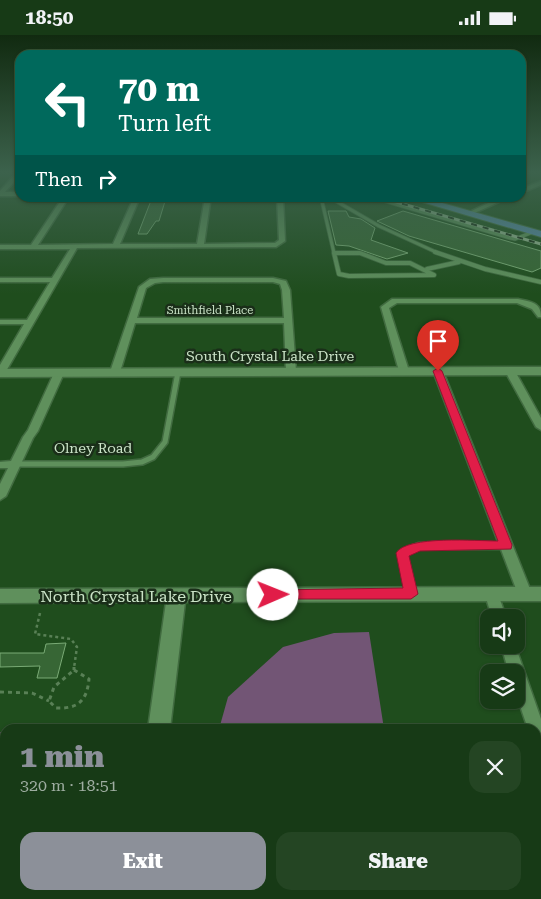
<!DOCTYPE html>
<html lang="en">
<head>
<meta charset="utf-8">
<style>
  :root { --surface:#173a16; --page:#244523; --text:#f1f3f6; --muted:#9eada1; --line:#365435; --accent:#8c9099 }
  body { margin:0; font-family:"Roboto Serif",serif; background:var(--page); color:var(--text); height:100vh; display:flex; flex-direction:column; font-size:19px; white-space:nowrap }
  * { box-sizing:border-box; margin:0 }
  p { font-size:16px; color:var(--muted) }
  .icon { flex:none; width:28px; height:28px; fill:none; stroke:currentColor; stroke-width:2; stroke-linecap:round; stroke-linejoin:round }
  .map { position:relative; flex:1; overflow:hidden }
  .details { position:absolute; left:0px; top:689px; width:541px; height:176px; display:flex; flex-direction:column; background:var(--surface); border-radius:15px 15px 0 0; box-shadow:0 1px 4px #0004,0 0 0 1px var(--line) }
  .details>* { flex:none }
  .guide { position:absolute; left:15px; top:15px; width:511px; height:152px; border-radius:15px; box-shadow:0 1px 4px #0004,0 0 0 1px var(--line); background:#00695c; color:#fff; overflow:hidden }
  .fabs { position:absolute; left:480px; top:574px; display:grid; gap:10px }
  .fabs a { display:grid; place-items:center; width:45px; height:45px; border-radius:10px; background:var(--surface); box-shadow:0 1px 4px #0004,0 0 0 1px var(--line); font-size:25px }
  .pin { position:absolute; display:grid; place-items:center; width:42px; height:42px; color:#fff; margin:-51px -21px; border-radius:50% 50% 50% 0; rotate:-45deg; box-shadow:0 0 5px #0007 }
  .pin .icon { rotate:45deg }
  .me { position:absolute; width:55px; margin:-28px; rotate:89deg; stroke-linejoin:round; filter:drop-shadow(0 0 4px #0008) }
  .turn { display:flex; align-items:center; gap:18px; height:105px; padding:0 20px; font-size:22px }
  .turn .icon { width:65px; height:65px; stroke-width:2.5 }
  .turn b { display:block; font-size:35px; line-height:42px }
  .then { display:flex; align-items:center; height:48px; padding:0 20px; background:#0003; gap:10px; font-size:19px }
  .round { display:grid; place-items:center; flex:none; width:52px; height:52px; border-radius:15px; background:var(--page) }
  .summary { display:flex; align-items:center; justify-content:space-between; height:85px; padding:0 20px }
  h1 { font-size:30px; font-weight:800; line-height:38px; color:var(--accent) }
  .primary-button { display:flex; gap:10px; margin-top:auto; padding:10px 20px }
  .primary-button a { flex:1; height:58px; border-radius:15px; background:var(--accent); color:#fff; font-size:20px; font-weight:800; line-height:58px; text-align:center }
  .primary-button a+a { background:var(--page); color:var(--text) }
  .status { display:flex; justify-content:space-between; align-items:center; height:35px; padding:0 25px; background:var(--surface); direction:ltr }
  .status svg { height:14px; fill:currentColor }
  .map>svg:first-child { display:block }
  .green { fill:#725575 }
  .building { fill:#376635; stroke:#7aab76 }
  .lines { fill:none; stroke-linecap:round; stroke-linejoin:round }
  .service-far3-casing { stroke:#416b40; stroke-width:4.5 }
  .service-far2-casing { stroke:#416b40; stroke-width:5.5 }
  .service-far1-casing { stroke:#416b40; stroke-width:8 }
  .service-casing { stroke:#416b40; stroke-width:9 }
  .minor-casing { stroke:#416b40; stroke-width:3 }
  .tertiary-casing { stroke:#416b40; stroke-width:3 }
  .primary-casing { stroke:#416b40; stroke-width:2 }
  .path-far1 { stroke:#598056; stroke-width:2.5; stroke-dasharray:3 3; stroke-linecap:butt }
  .path { stroke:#598056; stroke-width:3; stroke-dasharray:4 4; stroke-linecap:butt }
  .service-far3 { stroke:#5f905c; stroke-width:3 }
  .service-far2 { stroke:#5f905c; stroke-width:4 }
  .service-far1 { stroke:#5f905c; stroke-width:5 }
  .service { stroke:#5f905c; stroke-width:7 }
  .minor { fill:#5f905c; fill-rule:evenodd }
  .tertiary { fill:#5f905c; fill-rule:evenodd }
  .primary { fill:#5888ac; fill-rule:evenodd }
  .rail-casing { stroke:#94b391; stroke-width:3 }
  .rail { stroke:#1a2e19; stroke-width:2; stroke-dasharray:6; stroke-linecap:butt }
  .route { fill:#e11d48; stroke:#92132f }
  .labels { text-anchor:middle; stroke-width:5; stroke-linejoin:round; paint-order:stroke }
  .far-street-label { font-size:11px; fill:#cae3c7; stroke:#1a2e19 }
  .street-label { font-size:14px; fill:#cae3c7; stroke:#1a2e19 }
  .near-street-label { font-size:16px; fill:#cae3c7; stroke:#1a2e19 }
</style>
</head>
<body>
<div class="status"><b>18:50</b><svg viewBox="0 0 49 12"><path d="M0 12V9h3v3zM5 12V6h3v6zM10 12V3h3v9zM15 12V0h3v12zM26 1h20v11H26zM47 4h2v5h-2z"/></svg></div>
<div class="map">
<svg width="541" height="864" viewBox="0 0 541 864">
  <rect width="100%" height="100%" fill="#1f4d1d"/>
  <g class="green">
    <polygon points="369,597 384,694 219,694 228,662 283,612 334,598"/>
    <polygon points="0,697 5,697 5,860 15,860 14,864 0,864"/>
  </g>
  <g class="building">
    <polygon points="152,163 166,163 159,186 156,186 147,199 138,199"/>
    <polygon points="328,176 346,176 349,182 361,184 375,193 371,205 408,218 387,224 349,211 336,210"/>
    <polygon points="403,176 541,216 541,233 532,237 409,201 377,186"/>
    <polygon points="66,608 57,643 37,643 40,631 0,632 0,618 44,618 46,609"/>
  </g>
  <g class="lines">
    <g class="service-far3-casing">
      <g id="service-far3">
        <polyline points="321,162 334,218"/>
        <polyline points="329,162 379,191 438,218"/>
        <polyline points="372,162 510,203 515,204 533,197"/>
      </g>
    </g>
    <g class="service-far2-casing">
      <g id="service-far2">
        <polyline points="435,217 485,234 541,247"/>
        <polygon points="334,218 360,218 386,228 410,228 434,240 349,241 339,239"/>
        <polyline points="427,234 459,227"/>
      </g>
    </g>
    <g class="service-far1-casing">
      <polyline id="service-far1" points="15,429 123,429 142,427 153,422 165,407 178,337"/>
    </g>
    <g class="service-casing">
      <polyline id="service" points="411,559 402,518 419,511 506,511"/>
    </g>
    <g class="minor-casing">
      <g id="minor">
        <polygon points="16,138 20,138 20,140 5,157 20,157 20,161 0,161 0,156"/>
        <polygon points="541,146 541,150 521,158 521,154"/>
        <polygon points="63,162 69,162 38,210 113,209 134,162 140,162 120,209 197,209 204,168 198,162 205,162 210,168 204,209 275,208 279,205 277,162 283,162 285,206 276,212 77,213 5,338 0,341 0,330 24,289 0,289 0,285 27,285 50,247 0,247 0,243 52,243 70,214 0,214 0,210 31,210"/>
        <polygon points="501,162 510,162 470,180 465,179"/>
        <path d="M163,243h110l13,3 4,9 6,81 -2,2h-6l-2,-2 -2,-48h-149l-15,49 -5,3 -3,-1 -2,-2 29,-85 11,-8zM163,247h110l7,2 2,6 2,28h-147l9,-30 9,-5z"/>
        <path d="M392,264h126c13,3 23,3 23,18h-3l-6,-8 -15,-6h-120l-8,5 20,63 -5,3 -5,-3 -18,-64z"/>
        <polygon points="438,333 443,336 532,559 530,563 525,564 520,563 518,559 433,336"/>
        <polygon points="510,333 515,336 541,383 541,395 536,392 505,336"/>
        <polygon points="59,335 64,338 38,396 33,403 6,461 0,465 0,449 8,433 0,433 0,427 11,426 23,402 28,395 54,338"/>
        <polygon points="492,555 497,556 506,582 492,582 485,560 487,556"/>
        <polygon points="501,610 515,610 541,684 541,717 536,715 536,694 528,694 516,659 516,638 509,638"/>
      </g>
    </g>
    <g class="tertiary-casing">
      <g id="tertiary">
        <polygon points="541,332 541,340 0,342 0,334"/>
        <polygon points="541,552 541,566 185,567 170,694 148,694 166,567 0,568 0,554"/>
        <polygon points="113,860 165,860 165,864 112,864"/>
      </g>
    </g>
    <g class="primary-casing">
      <polygon id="primary" points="405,162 421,162 541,196 541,202"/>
    </g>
    <polyline class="path-far1" points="40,578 35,599 71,604 77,612 74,633"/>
    <g class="path">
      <path d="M74,635l15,9c-2,22 -11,30 -33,29l-7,-7 5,-14z"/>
      <polyline points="74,635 74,632"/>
      <polyline points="0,657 32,658 49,666"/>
    </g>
    <use href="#service-far3" class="service-far3"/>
    <use href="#service-far2" class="service-far2"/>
    <use href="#service-far1" class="service-far1"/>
    <use href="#service" class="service"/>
    <use href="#minor" class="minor"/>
    <use href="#tertiary" class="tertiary"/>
    <use href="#primary" class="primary"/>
    <g class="rail-casing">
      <polyline id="rail" points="379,162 541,209"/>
    </g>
    <use href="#rail" class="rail"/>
  </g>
  <linearGradient id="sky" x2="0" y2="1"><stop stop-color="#112a10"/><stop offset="0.53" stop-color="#3c624c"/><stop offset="1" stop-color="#3c624c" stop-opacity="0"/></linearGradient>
  <rect width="541" height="259" fill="url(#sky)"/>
  <path class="route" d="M438,333l4,3 70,174 -1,4 -91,2 -11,5 9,38 -7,5h-143l-2,-4 2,-4 5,-1 130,-2 -7,-35c11,-18 81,-12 102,-12l-65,-170z"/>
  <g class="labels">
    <g class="far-street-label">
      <text x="210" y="279">Smithfield Place</text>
    </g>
    <g class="street-label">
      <text x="270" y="326">South Crystal Lake Drive</text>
      <text x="93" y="418">Olney Road</text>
    </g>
    <g class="near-street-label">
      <text x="136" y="567">North Crystal Lake Drive</text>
    </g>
  </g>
</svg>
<div class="fabs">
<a><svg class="icon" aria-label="sound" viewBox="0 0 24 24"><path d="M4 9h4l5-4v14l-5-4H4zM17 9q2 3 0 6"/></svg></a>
<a><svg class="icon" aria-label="layers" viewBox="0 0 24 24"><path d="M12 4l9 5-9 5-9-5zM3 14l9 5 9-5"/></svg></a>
</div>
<div class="pin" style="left:438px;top:336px;background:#d93025"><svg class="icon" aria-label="arrive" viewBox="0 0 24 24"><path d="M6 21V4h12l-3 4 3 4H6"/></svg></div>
<svg class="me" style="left:273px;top:560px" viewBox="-20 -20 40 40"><circle r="19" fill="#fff"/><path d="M0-13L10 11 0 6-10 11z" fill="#e11d48"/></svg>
<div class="guide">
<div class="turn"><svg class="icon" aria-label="left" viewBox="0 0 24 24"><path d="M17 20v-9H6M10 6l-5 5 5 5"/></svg><div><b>70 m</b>Turn left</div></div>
<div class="then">Then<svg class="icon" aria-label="right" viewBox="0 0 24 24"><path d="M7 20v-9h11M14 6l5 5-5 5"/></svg></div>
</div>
<section class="details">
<div class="summary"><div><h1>1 min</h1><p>320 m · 18:51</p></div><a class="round"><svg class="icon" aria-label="close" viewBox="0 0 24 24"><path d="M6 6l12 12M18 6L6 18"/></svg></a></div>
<div class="primary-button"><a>Exit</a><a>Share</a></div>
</section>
</div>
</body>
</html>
